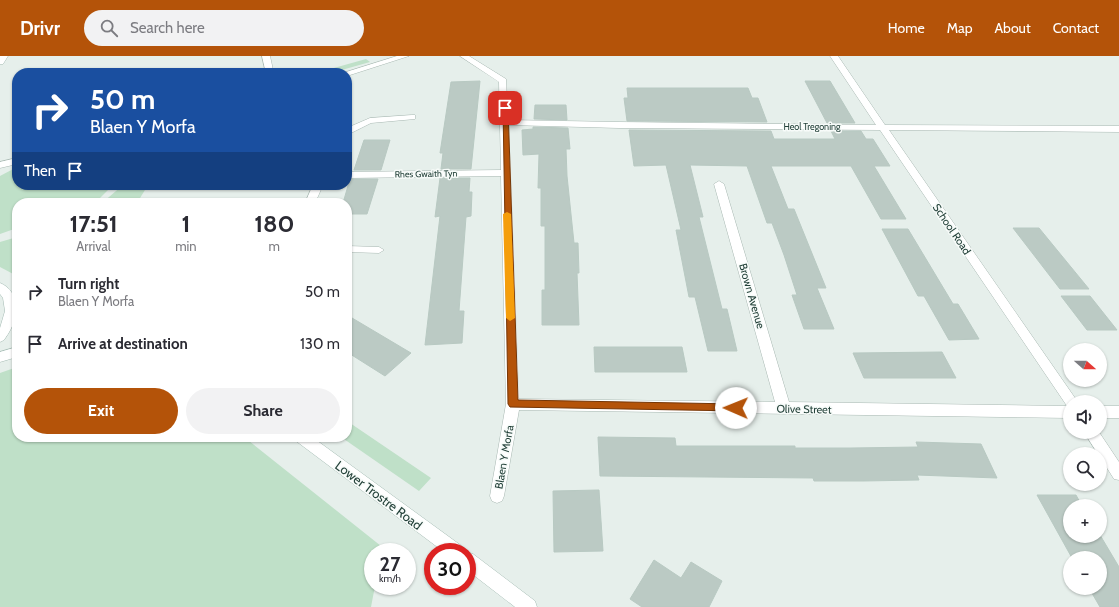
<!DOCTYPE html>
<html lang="en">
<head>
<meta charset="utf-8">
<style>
  :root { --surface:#fff; --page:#f2f2f3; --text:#2b2b33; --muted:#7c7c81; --accent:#b45309 }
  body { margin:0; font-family:Cabin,sans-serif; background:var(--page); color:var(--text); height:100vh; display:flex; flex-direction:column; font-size:15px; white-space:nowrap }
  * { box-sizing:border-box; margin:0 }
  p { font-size:13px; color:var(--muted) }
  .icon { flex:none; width:22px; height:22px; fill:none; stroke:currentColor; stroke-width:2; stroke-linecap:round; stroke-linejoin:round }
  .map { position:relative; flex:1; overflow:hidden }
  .drawer { position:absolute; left:12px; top:142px; width:340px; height:244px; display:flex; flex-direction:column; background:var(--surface); border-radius:16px; box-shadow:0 1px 3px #0004 }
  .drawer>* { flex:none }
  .hud { position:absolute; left:12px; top:12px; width:340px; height:122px; border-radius:16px; box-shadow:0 1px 3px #0004; background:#1a4fa0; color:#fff; overflow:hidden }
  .needle { width:26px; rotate:111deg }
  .fabs { position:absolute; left:1063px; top:287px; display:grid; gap:8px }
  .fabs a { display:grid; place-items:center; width:44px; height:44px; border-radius:50%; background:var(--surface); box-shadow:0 1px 3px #0004; font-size:20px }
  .speed { position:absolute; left:364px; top:487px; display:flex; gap:8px; font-size:20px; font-weight:700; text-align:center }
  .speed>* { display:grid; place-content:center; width:52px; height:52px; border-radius:50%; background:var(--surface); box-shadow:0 1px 3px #0004; line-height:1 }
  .speed small { font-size:10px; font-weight:400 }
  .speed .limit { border:6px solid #d22; background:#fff; color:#111 }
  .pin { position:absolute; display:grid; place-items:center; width:34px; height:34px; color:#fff; margin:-17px; border-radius:8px; box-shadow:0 2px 6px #0006 }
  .me { position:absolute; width:44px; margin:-22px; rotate:271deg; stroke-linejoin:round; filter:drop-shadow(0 0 3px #0008) }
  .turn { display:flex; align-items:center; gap:14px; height:84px; padding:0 12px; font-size:18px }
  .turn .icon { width:52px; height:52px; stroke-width:2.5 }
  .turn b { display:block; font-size:28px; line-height:34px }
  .then { display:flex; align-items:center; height:38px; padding:0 12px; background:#0003; gap:8px; font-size:15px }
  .eta { display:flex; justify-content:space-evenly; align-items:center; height:68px; text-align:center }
  .eta b { font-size:24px; font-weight:700; line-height:28px }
  .primary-button { display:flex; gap:8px; margin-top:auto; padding:8px 12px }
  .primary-button a { flex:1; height:46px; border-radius:24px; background:var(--accent); color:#fff; font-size:16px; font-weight:700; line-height:46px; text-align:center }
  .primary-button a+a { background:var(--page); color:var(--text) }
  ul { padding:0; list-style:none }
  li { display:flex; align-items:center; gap:12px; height:52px; padding:0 12px }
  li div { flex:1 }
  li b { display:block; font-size:15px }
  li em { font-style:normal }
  header { display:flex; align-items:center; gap:24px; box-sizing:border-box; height:56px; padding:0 20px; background:var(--accent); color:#fff }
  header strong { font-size:19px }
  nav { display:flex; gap:22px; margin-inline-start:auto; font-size:14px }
  .search { width:280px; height:36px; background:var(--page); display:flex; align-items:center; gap:10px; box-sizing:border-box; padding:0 14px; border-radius:22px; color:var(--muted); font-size:15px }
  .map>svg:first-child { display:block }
  .green { fill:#bfe0c8 }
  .building { fill:#bbcac4; stroke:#b8c9c2 }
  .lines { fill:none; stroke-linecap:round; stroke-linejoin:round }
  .street-casing { stroke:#a8b8b2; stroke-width:1 }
  .secondary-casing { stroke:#a4bbb3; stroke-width:1 }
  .street { fill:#fff; fill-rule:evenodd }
  .secondary { fill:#fff; fill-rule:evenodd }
  .route { fill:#b45309; stroke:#753606 }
  .slow { fill:#f59e0b }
  .labels { text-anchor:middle; stroke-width:3; stroke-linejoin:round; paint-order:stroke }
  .far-street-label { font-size:9px; fill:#24423a; stroke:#f7fbf9 }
  .street-label { font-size:11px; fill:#24423a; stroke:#f7fbf9 }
  .near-street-label { font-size:13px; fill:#24423a; stroke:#f7fbf9 }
</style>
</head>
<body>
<header>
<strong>Drivr</strong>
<div class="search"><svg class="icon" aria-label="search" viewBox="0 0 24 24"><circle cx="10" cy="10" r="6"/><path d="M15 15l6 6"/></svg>Search here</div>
<nav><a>Home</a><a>Map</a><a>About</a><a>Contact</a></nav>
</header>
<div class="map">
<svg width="1119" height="551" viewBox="0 0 1119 551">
  <rect width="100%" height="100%" fill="#e6efeb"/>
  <g class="green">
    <polygon points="366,3 370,6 331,17 316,17"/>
    <polygon points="17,111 17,129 113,129 95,147 17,147 17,172 0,178 0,120"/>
    <polygon points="123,129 148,129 137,147 102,147"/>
    <polygon points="17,181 17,220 0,211 0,186"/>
    <polygon points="17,311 17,381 244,381 381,490 380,496 373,496 373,530 375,530 371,551 0,551 0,317"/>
    <polygon points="347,365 431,422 419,435 341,381 347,381"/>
  </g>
  <g class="building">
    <polygon points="480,25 471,113 441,113 443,97 440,97 451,26"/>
    <polygon points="805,25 830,25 855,67 827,67"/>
    <polygon points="627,32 748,32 752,42 758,42 767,66 627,65 624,42 628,42"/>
    <polygon points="535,49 566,49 567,64 534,63"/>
    <polygon points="533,71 568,72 570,93 566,93 567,120 574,187 578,187 579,217 577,217 579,269 542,269 542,234 545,234 545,170 541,170 541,132 538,132 539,98 523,99 522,74 533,73"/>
    <polygon points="629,74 771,75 774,83 835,83 831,75 861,75 866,83 873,83 890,110 874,110 906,163 881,163 851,110 771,110 788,153 794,153 826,232 817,232 834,273 804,273 792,239 797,239 784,199 772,167 767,167 747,110 690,109 703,161 699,161 722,253 727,253 737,295 708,295 695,241 689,241 676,174 681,174 666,109 634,110"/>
    <polygon points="364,84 390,84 381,114 354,114"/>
    <polygon points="440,122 470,122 469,136 472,136 471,160 466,161 459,255 464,255 462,287 425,289 440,160 435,161"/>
    <polygon points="350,123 378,123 367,158 347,158 347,147 343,147"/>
    <polygon points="1013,172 1039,172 1089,233 1060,233"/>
    <polygon points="882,173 908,173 953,248 958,248 979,283 949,284 924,240 918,240"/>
    <polygon points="1061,240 1090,240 1117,274 1087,274"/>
    <polygon points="347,259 411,297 385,320 347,296"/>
    <polygon points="594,291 682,291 687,316 595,316"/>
    <polygon points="942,296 956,322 864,322 853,297"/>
    <polygon points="598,381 675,382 676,390 795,390 795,392 851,392 918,391 916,386 981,388 997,422 917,419 919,424 863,425 814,425 813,422 600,420"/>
    <polygon points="599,434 603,495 554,496 553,435"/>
    <polygon points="1037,439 1076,439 1082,450 1070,450 1070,480 1100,479 1119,511 1119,551 1100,551 1089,532 1100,532 1100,502 1072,502"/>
    <polygon points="654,504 681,522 691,506 722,525 709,551 642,551 630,543"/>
  </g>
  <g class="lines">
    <g class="street-casing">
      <g id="street">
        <polygon points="262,0 270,0 273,14 276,17 266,17"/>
        <polygon points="397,0 409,0 350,19 343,17"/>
        <path d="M460,0h9l37,23 2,41 111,2 257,3 -46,-69h8l47,69 234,1v6l-230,-2 186,268 2,4h-7v16l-551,-8 -15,86 -2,5 -5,2 -5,-2 -2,-5 16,-92 -5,-228 -154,2v-6l154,-2 -2,-88zM509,69l110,3 261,2 187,276 -278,-4 -65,-218 -5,-3 -5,3 61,218 -256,-3z"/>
        <polygon points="412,59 415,59 415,63 371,67 347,79 347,72 370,62"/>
        <polygon points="17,102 17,108 0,112 0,106"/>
        <polygon points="313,129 323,129 315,147 305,147"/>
        <polygon points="347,190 379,191 384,194 379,197 347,196"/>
        <rect x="1100" y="350" width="19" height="12"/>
        <polygon points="1084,376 1099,376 1119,406 1119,424 1114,423 1100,401 1100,398 1098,398"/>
      </g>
    </g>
    <g class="secondary-casing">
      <g id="secondary">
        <polygon points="8,0 3,8 0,8 0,0"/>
        <path d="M0,227c5,2 9,5 12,10 9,17 2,33 -8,47l-4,2v-14l5,-17 -2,-13 -3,-4z"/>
        <polygon points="17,291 17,301 0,306 0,296"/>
        <polygon points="294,381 312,381 463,491 465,496 444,496 296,385"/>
        <polygon points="467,496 473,498 535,545 537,551 515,551 467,514"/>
      </g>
    </g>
    <use href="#street" class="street"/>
    <use href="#secondary" class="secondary"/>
  </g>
  <polygon class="route" points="503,51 508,52 518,344 736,348 742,352 740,355 510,351 508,348"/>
  <polygon class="slow" points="507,156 511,158 515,262 510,265 506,262 503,158"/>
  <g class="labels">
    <g class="far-street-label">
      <text x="812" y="74">Heol Tregoning</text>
      <text transform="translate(426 118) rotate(-1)" y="3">Rhes Gwaith Tyn</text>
    </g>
    <g class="street-label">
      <text transform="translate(952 173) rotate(56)" y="4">School Road</text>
      <text transform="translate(752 240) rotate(74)" y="4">Brown Avenue</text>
      <text transform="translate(804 353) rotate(1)" y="4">Olive Street</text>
      <text transform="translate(504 401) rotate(-80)" y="4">Blaen Y Morfa</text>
    </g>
    <g class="near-street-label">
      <text transform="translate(379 439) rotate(37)" y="5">Lower Trostre Road</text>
    </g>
  </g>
</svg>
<div class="fabs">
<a><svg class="needle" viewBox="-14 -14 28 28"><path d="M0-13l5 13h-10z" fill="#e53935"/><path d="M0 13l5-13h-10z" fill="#7c7c81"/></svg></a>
<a><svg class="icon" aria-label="sound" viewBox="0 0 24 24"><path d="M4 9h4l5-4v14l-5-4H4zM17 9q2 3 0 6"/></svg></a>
<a><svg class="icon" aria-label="search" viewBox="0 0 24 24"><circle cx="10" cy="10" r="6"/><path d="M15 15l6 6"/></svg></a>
<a>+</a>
<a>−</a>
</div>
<div class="speed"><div>27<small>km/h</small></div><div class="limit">30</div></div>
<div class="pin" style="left:505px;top:52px;background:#d93025"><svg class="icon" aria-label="arrive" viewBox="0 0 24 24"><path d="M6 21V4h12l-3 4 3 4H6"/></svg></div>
<svg class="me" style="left:736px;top:352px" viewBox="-20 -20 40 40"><circle r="19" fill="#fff"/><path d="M0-13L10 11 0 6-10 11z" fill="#b45309"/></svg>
<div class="hud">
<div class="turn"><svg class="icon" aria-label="right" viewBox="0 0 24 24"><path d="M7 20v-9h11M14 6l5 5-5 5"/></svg><div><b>50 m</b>Blaen Y Morfa</div></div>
<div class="then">Then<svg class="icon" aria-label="arrive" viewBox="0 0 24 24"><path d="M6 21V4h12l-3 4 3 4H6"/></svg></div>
</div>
<section class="drawer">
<div class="eta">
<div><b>17:51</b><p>Arrival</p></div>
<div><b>1</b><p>min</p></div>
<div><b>180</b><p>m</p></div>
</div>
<ul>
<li><svg class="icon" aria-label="right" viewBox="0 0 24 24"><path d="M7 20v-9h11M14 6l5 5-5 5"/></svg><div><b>Turn right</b><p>Blaen Y Morfa</p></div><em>50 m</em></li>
<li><svg class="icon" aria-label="arrive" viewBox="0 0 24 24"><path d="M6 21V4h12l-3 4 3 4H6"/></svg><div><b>Arrive at destination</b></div><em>130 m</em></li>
</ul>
<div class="primary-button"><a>Exit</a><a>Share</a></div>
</section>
</div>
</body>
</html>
